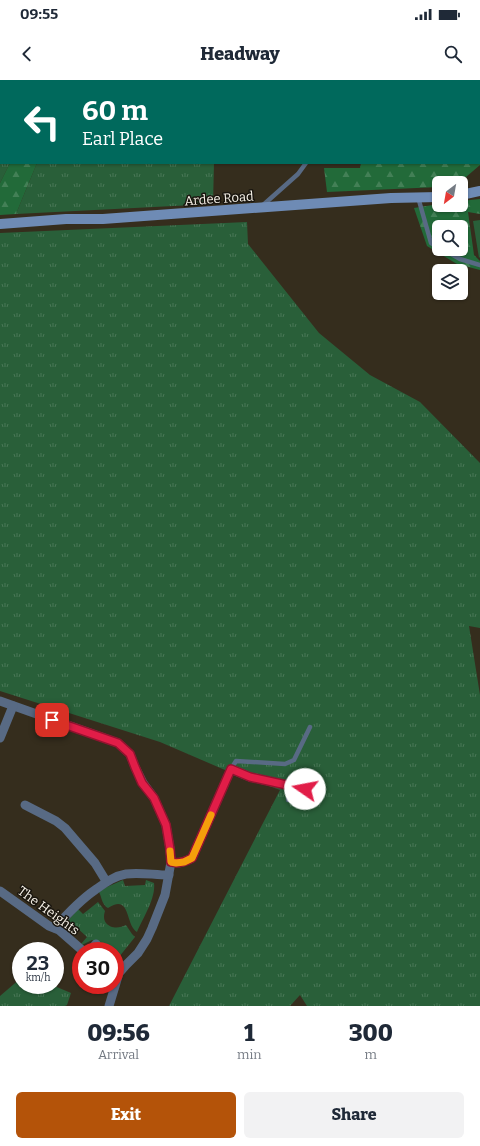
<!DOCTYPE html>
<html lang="en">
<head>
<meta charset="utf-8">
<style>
  :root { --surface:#fff; --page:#f2f2f3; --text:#1f2937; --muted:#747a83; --accent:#b45309 }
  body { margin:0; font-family:Bitter,serif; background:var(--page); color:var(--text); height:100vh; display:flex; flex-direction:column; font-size:15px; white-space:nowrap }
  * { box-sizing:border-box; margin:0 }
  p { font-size:13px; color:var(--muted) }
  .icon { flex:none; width:22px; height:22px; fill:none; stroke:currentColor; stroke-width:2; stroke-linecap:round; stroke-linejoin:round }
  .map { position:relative; height:926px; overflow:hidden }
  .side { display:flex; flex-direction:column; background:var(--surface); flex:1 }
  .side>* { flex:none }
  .top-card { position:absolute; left:0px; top:0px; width:480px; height:84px; box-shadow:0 1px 3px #0004; background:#00695c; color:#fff; overflow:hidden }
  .needle { width:26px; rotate:211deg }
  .controls { position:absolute; left:432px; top:96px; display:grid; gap:8px }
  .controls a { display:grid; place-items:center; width:36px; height:36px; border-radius:6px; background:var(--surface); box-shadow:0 1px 3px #0004; font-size:20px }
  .speed { position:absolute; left:12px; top:862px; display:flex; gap:8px; font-size:20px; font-weight:700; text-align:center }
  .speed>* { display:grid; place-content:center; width:52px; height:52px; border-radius:50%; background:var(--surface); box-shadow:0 1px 3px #0004; line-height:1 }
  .speed small { font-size:10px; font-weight:400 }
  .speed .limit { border:6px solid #d22; background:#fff; color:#111 }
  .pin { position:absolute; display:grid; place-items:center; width:34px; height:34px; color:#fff; margin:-17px; border-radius:8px; box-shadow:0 2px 6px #0006 }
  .me { position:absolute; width:44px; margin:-22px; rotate:282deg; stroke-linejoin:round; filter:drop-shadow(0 0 3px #0008) }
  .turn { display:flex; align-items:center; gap:14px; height:84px; padding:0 16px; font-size:18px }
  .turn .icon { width:52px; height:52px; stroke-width:2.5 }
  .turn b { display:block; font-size:28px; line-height:34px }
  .eta { display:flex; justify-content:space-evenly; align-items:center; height:68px; text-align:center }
  .eta b { font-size:24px; font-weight:800; line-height:28px }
  .cta { display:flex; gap:8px; margin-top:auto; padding:8px 16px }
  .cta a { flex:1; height:46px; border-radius:6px; background:var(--accent); color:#fff; font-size:16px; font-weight:800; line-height:46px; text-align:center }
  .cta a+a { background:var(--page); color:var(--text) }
  .status { display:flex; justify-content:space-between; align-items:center; height:28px; padding:0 20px; background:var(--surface); direction:ltr }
  .status svg { height:11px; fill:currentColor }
  header { display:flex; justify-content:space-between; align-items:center; height:52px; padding:0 16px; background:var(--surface); font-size:18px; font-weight:800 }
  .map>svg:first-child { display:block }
  .grass { fill:url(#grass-tufts) }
  .forest { fill:url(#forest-firs); fill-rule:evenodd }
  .garden { fill:#295f39 }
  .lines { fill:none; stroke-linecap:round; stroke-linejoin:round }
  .service { stroke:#586a84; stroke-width:4.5 }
  .minor { stroke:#586a84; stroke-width:9 }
  .secondary { stroke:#6e8bb5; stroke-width:10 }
  .route-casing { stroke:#92132f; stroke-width:10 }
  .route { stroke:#e11d48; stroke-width:7 }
  .slow { stroke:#f59e0b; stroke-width:7 }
  .labels { text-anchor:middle; stroke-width:3; stroke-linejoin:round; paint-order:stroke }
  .street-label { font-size:13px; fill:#f9f4ea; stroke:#1a160f }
</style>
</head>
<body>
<div class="status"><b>09:55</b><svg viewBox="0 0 49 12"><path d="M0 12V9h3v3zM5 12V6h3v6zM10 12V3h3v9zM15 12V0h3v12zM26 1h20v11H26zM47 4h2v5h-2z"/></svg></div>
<header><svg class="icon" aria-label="back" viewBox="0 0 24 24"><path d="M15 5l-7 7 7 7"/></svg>Headway<svg class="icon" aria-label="search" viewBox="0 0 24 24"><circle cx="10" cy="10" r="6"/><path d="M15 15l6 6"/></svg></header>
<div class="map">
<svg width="480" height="926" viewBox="0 0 480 926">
  <defs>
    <pattern id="grass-tufts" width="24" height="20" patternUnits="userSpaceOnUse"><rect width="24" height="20" fill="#295f39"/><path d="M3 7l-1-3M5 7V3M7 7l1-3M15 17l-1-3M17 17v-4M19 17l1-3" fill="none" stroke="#497756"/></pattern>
    <pattern id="forest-firs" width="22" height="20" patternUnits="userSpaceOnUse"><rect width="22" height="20" fill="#226a39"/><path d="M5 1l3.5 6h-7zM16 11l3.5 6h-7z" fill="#438056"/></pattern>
  </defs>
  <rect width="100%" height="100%" fill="#352d1d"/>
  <g class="grass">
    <polygon points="0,0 35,0 35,1 1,1 1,83 10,83 0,103"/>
    <rect x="68" y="0" width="177" height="1"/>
    <polygon points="37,83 214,83 213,124 16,134"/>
    <polygon points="247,142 248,164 319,253 370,295 420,322 480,383 480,548 469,546 480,615 480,926 307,926 300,915 290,926 169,926 280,710 225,690 160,662 0,611 0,153"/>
    <path d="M123,800l2,6 20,-1 1,-5 8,3c2,15 -11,35 -17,49 -12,-7 -6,-39 -29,-24 -6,-3 -6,-10 -9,-16l8,-5z"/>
    <path d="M98,822l7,9c-5,15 10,20 21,14l6,9 3,3 -20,25v-11h-19l4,-5 -8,-6 -10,5 -1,-1 6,-7 -13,-12 -6,6c-5,-9 5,-15 10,-22l5,5z"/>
    <polygon points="21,898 21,905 52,905 71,913 67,925 65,926 0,926 0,916"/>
  </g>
  <g class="forest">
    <polygon points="403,0 480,0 480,85 459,103 439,103 439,107 327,112 324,88 360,88 361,83 479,83 479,1 402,1"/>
    <polygon points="10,83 37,83 16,134 0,135 0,103"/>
    <path d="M480,119v15l-12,-2 6,43 6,6v9l-23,-6 -30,-18 -13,-38 25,-4 22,1v-4zM439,147h22v22h-22z"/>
  </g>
  <polygon class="garden" points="480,140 480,177 479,178 473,141"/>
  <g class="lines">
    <g class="service">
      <polyline points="307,0 307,1"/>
      <polyline points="418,117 431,163 439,168"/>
      <polyline points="262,126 298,94 306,83"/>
      <polyline points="442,169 460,179 480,185"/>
      <polyline points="231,689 236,681 285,684 294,680 310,647"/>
      <polyline points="288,720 291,706"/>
    </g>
    <g class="minor">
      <polyline points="0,621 118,663 130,674 135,687 143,703 154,718 166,745 170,769 171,782 165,815 152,848 147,859 138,873 126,885 119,893 109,926"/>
      <polyline points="0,658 13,626"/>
      <polyline points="25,725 56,741 65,748 95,783 106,801"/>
      <path d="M171,782c8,2 13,0 21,-4l39,-89 19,8 55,12"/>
      <polyline points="0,811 49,846 59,850 83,871"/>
      <path d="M55,848c13,-15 24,-27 40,-38 10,-7 19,-14 31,-16 14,-2 28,1 43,1"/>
      <polyline points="90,871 96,864"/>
    </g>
    <g class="secondary">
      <polyline points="461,115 480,111"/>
      <polyline points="0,144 66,139 103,139 391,118 439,117"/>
    </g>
  </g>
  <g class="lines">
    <g class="route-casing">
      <path id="route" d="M52,640l66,23 12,11 5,13 7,16 12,15 12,27 4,24 1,13c8,2 14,0 21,-4l39,-89 19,8 55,12"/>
    </g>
    <use href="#route" class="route"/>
    <polyline class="slow" points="170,771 171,782 176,783 184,782 192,778 211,735"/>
  </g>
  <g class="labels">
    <g class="street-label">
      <text transform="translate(219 118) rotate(-4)" y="5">Ardee Road</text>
      <text transform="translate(49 830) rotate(36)" y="5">The Heights</text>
    </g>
  </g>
</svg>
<div class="controls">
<a><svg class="needle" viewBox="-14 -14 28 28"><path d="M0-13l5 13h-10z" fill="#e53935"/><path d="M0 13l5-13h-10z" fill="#747a83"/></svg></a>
<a><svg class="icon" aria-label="search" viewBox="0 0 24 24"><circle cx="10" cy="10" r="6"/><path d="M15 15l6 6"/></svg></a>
<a><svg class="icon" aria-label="layers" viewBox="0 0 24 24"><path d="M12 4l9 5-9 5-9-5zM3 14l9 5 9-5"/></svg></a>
</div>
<div class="speed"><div>23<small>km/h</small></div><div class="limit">30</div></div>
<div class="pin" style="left:52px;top:640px;background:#d93025"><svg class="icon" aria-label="arrive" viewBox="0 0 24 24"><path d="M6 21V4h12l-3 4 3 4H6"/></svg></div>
<svg class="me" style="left:305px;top:709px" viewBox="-20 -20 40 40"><circle r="19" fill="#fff"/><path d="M0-13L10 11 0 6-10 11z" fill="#e11d48"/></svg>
<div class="top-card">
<div class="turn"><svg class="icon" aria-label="left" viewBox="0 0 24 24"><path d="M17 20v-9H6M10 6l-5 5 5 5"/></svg><div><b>60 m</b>Earl Place</div></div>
</div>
</div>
<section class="side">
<div class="eta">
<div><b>09:56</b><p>Arrival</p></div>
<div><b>1</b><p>min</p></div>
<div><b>300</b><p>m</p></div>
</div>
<div class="cta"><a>Exit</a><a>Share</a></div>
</section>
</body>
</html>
